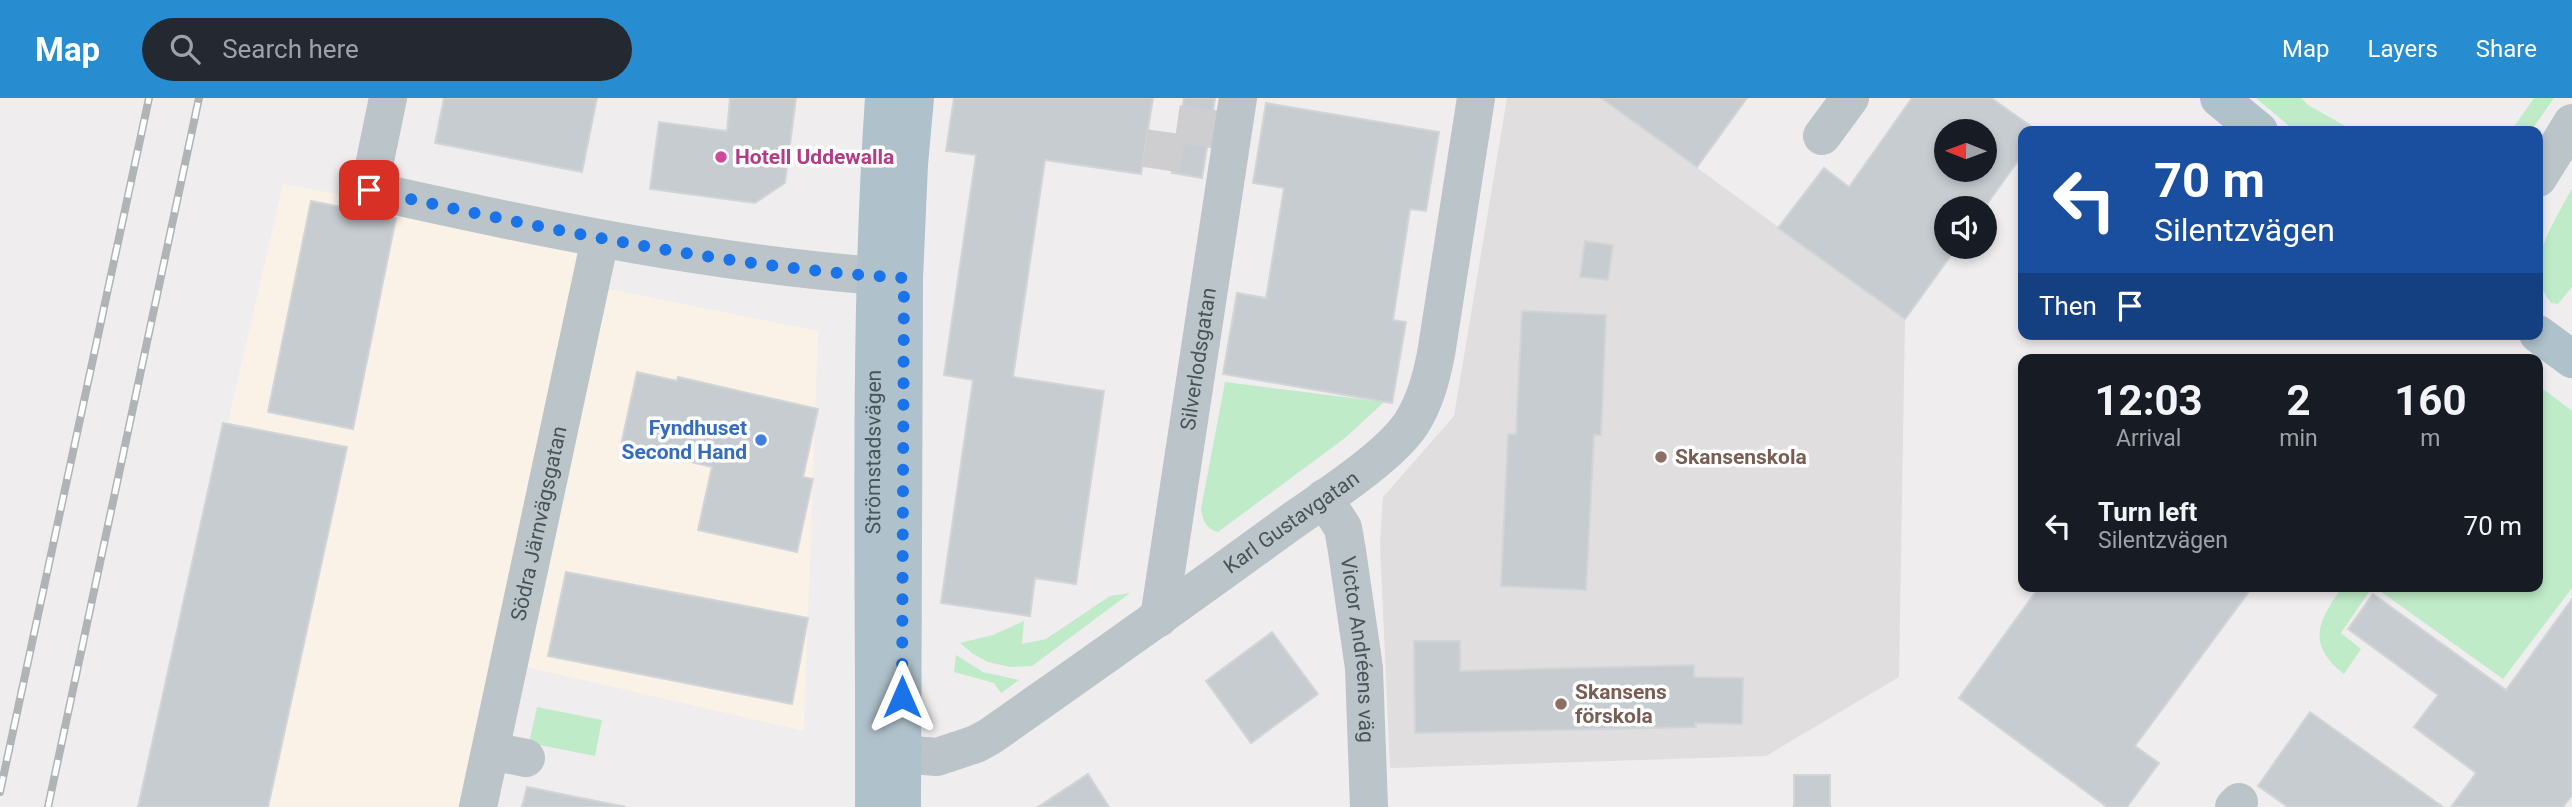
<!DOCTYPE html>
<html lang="en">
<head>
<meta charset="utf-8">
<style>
  :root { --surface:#171b24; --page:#242831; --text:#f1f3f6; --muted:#9ea1a6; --accent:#278dd0 }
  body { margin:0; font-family:Roboto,sans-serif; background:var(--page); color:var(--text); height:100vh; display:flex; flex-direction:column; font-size:26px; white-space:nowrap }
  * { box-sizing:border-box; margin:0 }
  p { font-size:23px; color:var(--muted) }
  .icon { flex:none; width:38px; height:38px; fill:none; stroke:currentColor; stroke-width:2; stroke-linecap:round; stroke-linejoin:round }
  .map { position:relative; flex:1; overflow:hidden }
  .drawer { position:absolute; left:2018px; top:256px; width:525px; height:238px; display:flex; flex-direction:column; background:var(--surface); border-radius:14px; box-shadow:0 4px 10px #0003 }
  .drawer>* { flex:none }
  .banner { position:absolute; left:2018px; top:28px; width:525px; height:214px; border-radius:14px; box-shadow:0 4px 10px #0003; background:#1a4fa0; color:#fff; overflow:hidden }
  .needle { width:46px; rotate:271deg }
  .controls { position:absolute; left:1934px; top:21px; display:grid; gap:14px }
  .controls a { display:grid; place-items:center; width:63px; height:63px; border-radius:50%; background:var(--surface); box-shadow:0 4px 10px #0003; font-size:35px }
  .pin { position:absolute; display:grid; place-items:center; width:60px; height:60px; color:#fff; margin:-30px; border-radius:14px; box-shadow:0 4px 10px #0006 }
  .me { position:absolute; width:77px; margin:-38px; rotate:0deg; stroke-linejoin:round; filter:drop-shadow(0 0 5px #0008) }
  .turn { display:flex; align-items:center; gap:24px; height:147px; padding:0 21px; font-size:32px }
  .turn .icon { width:91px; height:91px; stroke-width:2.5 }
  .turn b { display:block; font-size:49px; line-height:60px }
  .then { display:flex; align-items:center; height:66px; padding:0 21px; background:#0003; gap:14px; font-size:26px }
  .eta { display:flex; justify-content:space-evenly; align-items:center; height:119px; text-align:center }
  .eta b { font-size:42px; font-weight:700; line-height:49px }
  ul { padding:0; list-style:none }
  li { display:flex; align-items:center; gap:21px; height:105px; padding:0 21px }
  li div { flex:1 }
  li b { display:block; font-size:26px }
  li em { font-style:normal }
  header { display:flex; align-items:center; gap:42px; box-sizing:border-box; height:98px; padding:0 35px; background:var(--accent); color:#fff }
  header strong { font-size:33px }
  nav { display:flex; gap:38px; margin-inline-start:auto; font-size:24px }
  .search { width:490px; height:63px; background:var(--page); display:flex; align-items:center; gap:18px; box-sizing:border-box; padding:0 24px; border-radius:38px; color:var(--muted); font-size:26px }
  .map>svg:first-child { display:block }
  .commercial { fill:#faf1e7 }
  .education { fill:#e1dedf }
  .green { fill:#bfebc8 }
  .building { fill:#c7ccd0; stroke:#d2d5d8; stroke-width:2; fill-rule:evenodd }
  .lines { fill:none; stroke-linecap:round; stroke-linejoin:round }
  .minor-tunnel { stroke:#ceced0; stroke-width:38; stroke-dasharray:38 19; stroke-linecap:butt }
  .minor { stroke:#bac4c9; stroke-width:38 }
  .major { stroke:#afc1ca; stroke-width:38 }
  .rail-casing { stroke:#b0b4b7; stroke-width:8 }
  .rail { stroke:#fff; stroke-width:5; stroke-dasharray:16; stroke-linecap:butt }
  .route { stroke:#1a73e8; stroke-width:12; stroke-dasharray:0 21.6 }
  .hotel-dot { fill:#d1479c; stroke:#fff; stroke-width:2.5 }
  .shop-dot { fill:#3f7fe0; stroke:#fff; stroke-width:2.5 }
  .education-dot { fill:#8d6e63; stroke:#fff; stroke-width:2.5 }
  .labels { text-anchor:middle; stroke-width:7; stroke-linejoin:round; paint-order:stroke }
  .hotel-label { font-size:21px; font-weight:bold; fill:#b23c85; stroke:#fff; text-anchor:start }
  .street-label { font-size:21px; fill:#475459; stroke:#fff }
  .shop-label { font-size:21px; font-weight:bold; fill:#366cbe; stroke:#fff; text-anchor:end }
  .education-label { font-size:21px; font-weight:bold; fill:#785e54; stroke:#fff; text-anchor:start }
</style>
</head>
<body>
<header>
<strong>Map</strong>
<div class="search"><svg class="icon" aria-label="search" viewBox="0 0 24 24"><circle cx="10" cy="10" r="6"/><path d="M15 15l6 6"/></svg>Search here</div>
<nav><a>Map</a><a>Layers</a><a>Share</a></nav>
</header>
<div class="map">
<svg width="2572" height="709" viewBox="0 0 2572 709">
  <rect width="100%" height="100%" fill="#f0edee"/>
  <g class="commercial">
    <polygon points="283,86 371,102 592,147 472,709 139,709"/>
    <polygon points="599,189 818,233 804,633 522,568"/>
  </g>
  <polygon class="education" points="1507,0 1601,0 1905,221 1899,579 1766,658 1390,670 1380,446 1383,399 1454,318"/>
  <g class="green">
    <polygon points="2256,0 2301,0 2308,7 2354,33 2295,33"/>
    <polygon points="2534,0 2554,0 2531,33 2511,33"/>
    <path d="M2572,90v99l-14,17 -7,-1c-30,-37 3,-79 21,-115z"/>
    <path d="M1225,284l159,20 -39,36 -127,94c-12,-3 -15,-11 -17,-23z"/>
    <polygon points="2538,287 2572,313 2572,490 2503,581 2373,488 2538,488"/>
    <path d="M2343,488h30l-32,47 20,16 -17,25c-39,-31 -25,-54 -1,-88z"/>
    <polygon points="1130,495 1032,568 1010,569 988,564 973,556 960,545 993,537 1024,523 1022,546 1046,541 1110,498"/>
    <polygon points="956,557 983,574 1019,582 1001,595 994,585 954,574"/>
    <polygon points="537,609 602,622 595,658 529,645"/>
  </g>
  <g class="building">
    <polygon points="444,0 597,0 582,74 435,45"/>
    <polygon points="730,0 796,0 785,85 755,105 650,91 659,24 727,33"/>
    <polygon points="954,0 1153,0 1141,76 1045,62 1013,279 1104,293 1076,486 1035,480 1030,518 941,505 973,282 944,277 976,57 946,53"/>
    <polygon points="1184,0 1215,0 1202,80 1172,75"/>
    <polygon points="1601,0 1747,0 1697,69"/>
    <path d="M1912,0h79l47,33h-15v23l-39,54h-38v39h11l-52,72 -127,-91 46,-60 25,19zM1946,33h38v39h-38z"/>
    <polygon points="1266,5 1439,34 1426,113 1410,111 1393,222 1406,224 1392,305 1223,276 1237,195 1266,200 1284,90 1253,85"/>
    <polygon points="311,103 396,120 353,331 268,314"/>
    <polygon points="1585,143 1613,147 1608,182 1580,179"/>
    <polygon points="1522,213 1606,217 1601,337 1594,337 1586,492 1501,488 1508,336 1516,336"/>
    <polygon points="637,274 677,283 678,279 818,311 803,379 813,381 797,454 698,432 712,369 621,347"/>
    <polygon points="223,325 347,349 268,709 138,709"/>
    <polygon points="566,474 808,520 792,606 548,558"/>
    <polygon points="2040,488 2253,488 2135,648 2159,665 2127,709 2107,709 1959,600"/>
    <polygon points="2373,496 2506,592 2572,501 2572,697 2563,709 2451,709 2476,675 2414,629 2438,597 2348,531"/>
    <polygon points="1272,534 1318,596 1251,645 1206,583"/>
    <polygon points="1414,543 1460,543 1460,573 1694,567 1694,579 1743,580 1742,626 1695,625 1696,629 1415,635"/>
    <polygon points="2310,614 2443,709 2288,709 2258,688"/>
    <polygon points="1088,676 1109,709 1038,709"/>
    <rect x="1794" y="677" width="36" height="32"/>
    <polygon points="527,689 626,709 522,709"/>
  </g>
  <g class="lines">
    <polyline class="minor-tunnel" points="1145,50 1192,57 1200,0"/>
    <g class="minor">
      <path d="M388,0l-19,92c177,40 355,76 535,88"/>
      <polyline points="1822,38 1850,0"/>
      <polyline points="2538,80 2572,25"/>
      <path id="s1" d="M1324,400l19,30 4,23 17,117 5,139"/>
      <path id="s2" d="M1159,520l79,-520"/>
      <polyline points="491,653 526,660"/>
      <path id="s3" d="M874,654l63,5 39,-13 13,-7c100,-70 200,-141 299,-213 35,-25 99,-65 123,-100 14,-22 20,-45 25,-70l40,-256"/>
      <path id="s4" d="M478,709l122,-568"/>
      <polyline points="2234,709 2239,704"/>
    </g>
    <g class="major">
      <polyline points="2219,0 2259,33"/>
      <polyline points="2538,236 2572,261"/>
      <path id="s5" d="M874,709c1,-236 -6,-473 10,-709"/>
      <polyline points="902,709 904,180 909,66 915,0"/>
    </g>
    <g class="rail-casing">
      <g id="rail">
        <polyline points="0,694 149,0"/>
        <polyline points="48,709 199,0"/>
      </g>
    </g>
    <use href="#rail" class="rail"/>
  </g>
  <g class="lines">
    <path class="route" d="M369,92c177,39 355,77 535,88l-2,419"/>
  </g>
  <circle class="hotel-dot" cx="721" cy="59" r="7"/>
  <circle class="shop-dot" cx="761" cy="342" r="7"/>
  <g class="education-dot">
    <circle cx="1661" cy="359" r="7"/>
    <circle cx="1561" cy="606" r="7"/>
  </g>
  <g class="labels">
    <g class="hotel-label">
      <text x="735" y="66">Hotell Uddewalla</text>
    </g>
    <g class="street-label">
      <text dy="7" stroke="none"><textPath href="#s2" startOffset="262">Silverlodsgatan</textPath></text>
      <text dy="7" stroke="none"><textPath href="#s5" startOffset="355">Strömstadsvägen</textPath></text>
      <text dy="7" stroke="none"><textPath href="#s3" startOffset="490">Karl Gustavgatan</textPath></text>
      <text dy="7" stroke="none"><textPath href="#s4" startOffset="290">Södra Järnvägsgatan</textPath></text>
      <text dy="7" stroke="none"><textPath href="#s1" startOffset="158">Victor Andréens väg</textPath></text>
    </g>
    <g class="shop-label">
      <text x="747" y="337">Fyndhuset<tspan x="747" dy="24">Second Hand</tspan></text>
    </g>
    <g class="education-label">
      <text x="1675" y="366">Skansenskola</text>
      <text x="1575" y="601">Skansens<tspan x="1575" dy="24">förskola</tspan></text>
    </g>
  </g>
</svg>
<div class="controls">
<a><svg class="needle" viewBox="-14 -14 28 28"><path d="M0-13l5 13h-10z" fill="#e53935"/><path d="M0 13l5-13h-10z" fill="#9ea1a6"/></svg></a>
<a><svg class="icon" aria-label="sound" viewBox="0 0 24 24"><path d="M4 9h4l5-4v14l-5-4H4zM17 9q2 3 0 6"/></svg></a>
</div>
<div class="pin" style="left:369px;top:92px;background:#d93025"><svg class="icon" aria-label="arrive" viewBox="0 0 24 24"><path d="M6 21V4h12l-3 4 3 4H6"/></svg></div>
<svg class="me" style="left:902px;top:599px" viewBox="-20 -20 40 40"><path d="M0-17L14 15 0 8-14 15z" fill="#1a73e8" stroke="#fff" stroke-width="4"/></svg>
<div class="banner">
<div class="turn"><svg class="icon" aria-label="left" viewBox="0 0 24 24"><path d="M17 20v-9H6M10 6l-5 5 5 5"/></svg><div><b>70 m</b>Silentzvägen</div></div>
<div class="then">Then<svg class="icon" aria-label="arrive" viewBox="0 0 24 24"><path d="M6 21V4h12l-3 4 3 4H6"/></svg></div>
</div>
<section class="drawer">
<div class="eta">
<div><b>12:03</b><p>Arrival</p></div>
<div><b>2</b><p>min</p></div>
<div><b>160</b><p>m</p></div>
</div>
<ul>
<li><svg class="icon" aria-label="left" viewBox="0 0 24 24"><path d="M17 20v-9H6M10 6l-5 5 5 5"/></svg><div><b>Turn left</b><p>Silentzvägen</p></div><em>70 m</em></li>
</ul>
</section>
</div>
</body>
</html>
